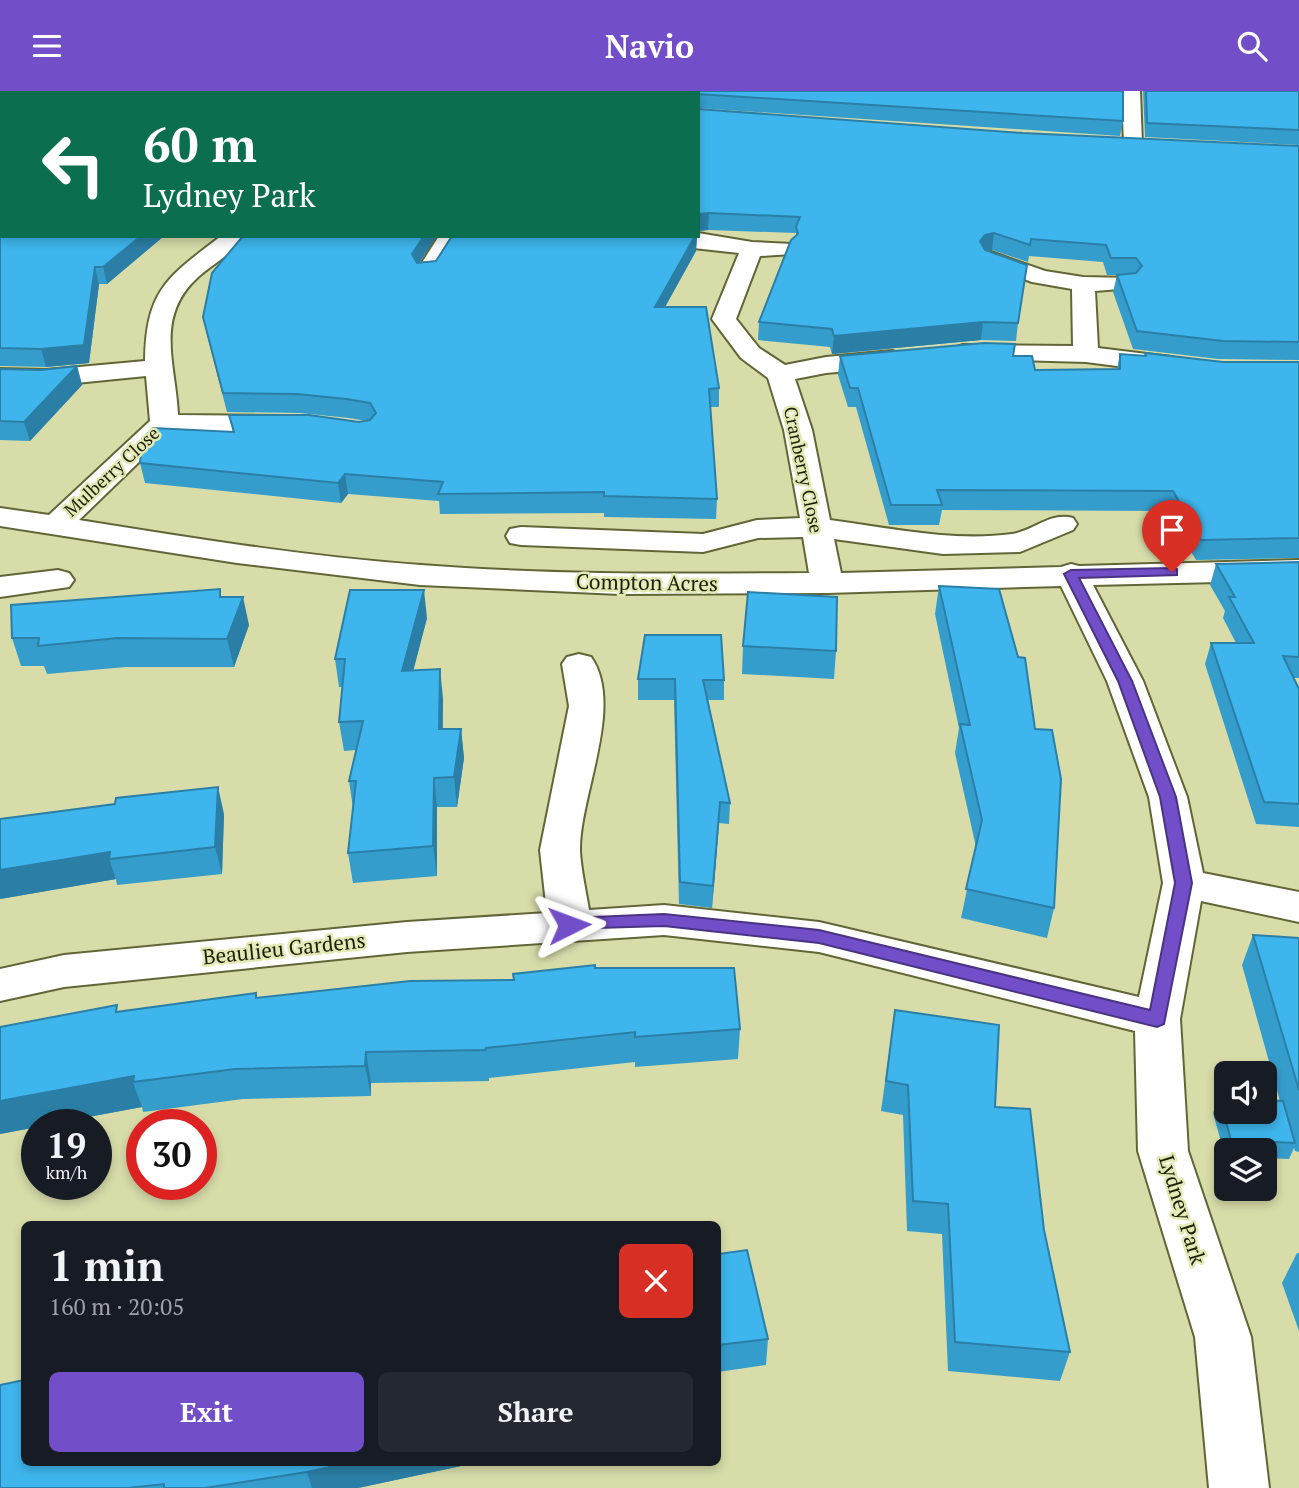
<!DOCTYPE html>
<html lang="en">
<head>
<meta charset="utf-8">
<style>
  :root { --surface:#171b24; --page:#242831; --text:#f1f3f6; --muted:#9ea1a6; --accent:#724fc8 }
  body { margin:0; font-family:"PT Serif",serif; background:var(--page); color:var(--text); height:100vh; display:flex; flex-direction:column; font-size:26px; white-space:nowrap }
  * { box-sizing:border-box; margin:0 }
  p { font-size:23px; color:var(--muted) }
  .icon { flex:none; width:38px; height:38px; fill:none; stroke:currentColor; stroke-width:2; stroke-linecap:round; stroke-linejoin:round }
  .map { position:relative; flex:1; overflow:hidden }
  .panel { position:absolute; left:21px; top:1130px; width:700px; height:245px; display:flex; flex-direction:column; background:var(--surface); border-radius:10px; box-shadow:0 4px 10px #0003 }
  .panel>* { flex:none }
  .guide { position:absolute; left:0px; top:0px; width:700px; height:147px; box-shadow:0 4px 10px #0003; background:#0b6e4f; color:#fff; overflow:hidden }
  .controls { position:absolute; left:1214px; top:970px; display:grid; gap:14px }
  .controls a { display:grid; place-items:center; width:63px; height:63px; border-radius:10px; background:var(--surface); box-shadow:0 4px 10px #0003; font-size:35px }
  .speed { position:absolute; left:21px; top:1018px; display:flex; gap:14px; font-size:35px; font-weight:700; text-align:center }
  .speed>* { display:grid; place-content:center; width:91px; height:91px; border-radius:50%; background:var(--surface); box-shadow:0 4px 10px #0003; line-height:1 }
  .speed small { font-size:18px; font-weight:400 }
  .speed .limit { border:10px solid #d22; background:#fff; color:#111 }
  .pin { position:absolute; display:grid; place-items:center; width:60px; height:60px; color:#fff; margin:-72px -30px; border-radius:50% 50% 50% 0; rotate:-45deg; box-shadow:0 0 7px #0007 }
  .pin .icon { rotate:45deg }
  .me { position:absolute; width:77px; margin:-38px; rotate:87deg; stroke-linejoin:round; filter:drop-shadow(0 0 5px #0008) }
  .turn { display:flex; align-items:center; gap:24px; height:147px; padding:0 28px; font-size:32px }
  .turn .icon { width:91px; height:91px; stroke-width:2.5 }
  .turn b { display:block; font-size:49px; line-height:60px }
  .round { display:grid; place-items:center; flex:none; width:74px; height:74px; border-radius:10px; background:var(--page) }
  .summary { display:flex; align-items:center; justify-content:space-between; height:119px; padding:0 28px }
  h1 { font-size:42px; font-weight:800; line-height:52px }
  .primary-button { display:flex; gap:14px; margin-top:auto; padding:14px 28px }
  .primary-button a { flex:1; height:80px; border-radius:10px; background:var(--accent); color:#fff; font-size:28px; font-weight:800; line-height:80px; text-align:center }
  .primary-button a+a { background:var(--page); color:var(--text) }
  header { display:flex; justify-content:space-between; align-items:center; height:91px; padding:0 28px; background:var(--accent); color:#fff; font-size:32px; font-weight:800 }
  .map>svg:first-child { display:block }
  .lines { fill:none; stroke-linecap:round; stroke-linejoin:round }
  .minor-casing { stroke:#626637; stroke-width:4 }
  .minor { fill:#fff; fill-rule:evenodd }
  .wall { fill:#359dcc }
  .shaded-wall { fill:#2b7fa6 }
  .building { fill:#3eb6ed; stroke:#2b7fa6; stroke-width:2 }
  .route { fill:#724fc8; stroke:#4a3382; stroke-width:2 }
  .labels { text-anchor:middle; stroke-width:5; stroke-linejoin:round; paint-order:stroke }
  .far-street-label { font-size:18px; fill:#1e1f0b; stroke:#e4eab5 }
  .street-label { font-size:21px; fill:#1e1f0b; stroke:#e4eab5 }
</style>
</head>
<body>
<header><svg class="icon" aria-label="menu" viewBox="0 0 24 24"><path d="M4 6h16M4 12h16M4 18h16"/></svg>Navio<svg class="icon" aria-label="search" viewBox="0 0 24 24"><circle cx="10" cy="10" r="6"/><path d="M15 15l6 6"/></svg></header>
<div class="map">
<svg width="1299" height="1397" viewBox="0 0 1299 1397">
  <rect width="100%" height="100%" fill="#d7dca9"/>
  <g class="lines">
    <g class="minor-casing">
      <g id="minor">
        <polygon points="1122,0 1140,0 1142,53 1133,59 1124,53"/>
        <path d="M698,142l54,9 40,2 3,5 -3,5 -32,2 -24,63 23,29 26,17 41,-8 66,-6 9,3 4,5 -4,5 -9,3 -66,6 -31,6 17,51 18,90c60,8 122,22 182,14 22,-3 37,-22 61,-16l4,6 -4,6 -53,22 -77,2 -109,-15 7,34 220,-6 10,-3 8,2 220,-6v20l-206,5 50,96 44,116 16,76 96,19v30l-98,-21 -21,118 8,132 63,186 18,151h-60l-14,-151 -57,-186 -3,-120 -316,-79 -155,-17 -257,17 -343,35 -64,14v-32l64,-14 343,-33 140,-9 -7,-63 29,-144 -7,-42 5,-7 12,-3 12,3c34,48 -12,140 -11,194 1,19 6,40 9,59l75,-5 155,17 320,75 24,-114 -14,-86 -42,-116 -46,-95 -234,7 -207,1 -200,-9 -183,-22 -237,-37v-18l49,7 101,-94 -4,-45 -100,10 -46,-1v-16l46,1 99,-9c1,-72 23,-84 76,-125h25c-12,17 -34,28 -49,42 -43,40 -21,87 -19,137l106,1 10,2 4,6 -4,6 -10,2 -113,-1 -92,89c113,18 228,37 342,45 129,10 259,9 388,8l-6,-36 -45,1 -55,14 -182,-7 -11,-2 -4,-7 4,-7 11,-2 182,7 54,-14 43,-2 -16,-88 -16,-52 -27,-20 -29,-39 27,-66 -73,-8 -8,-2 -3,-5 43,-2z"/>
        <polygon points="439,145 461,145 435,186 419,186 416,181"/>
        <polygon points="991,161 1045,180 1083,186 1132,187 1136,192 1132,197 1095,200 1098,257 1171,266 1180,269 1184,274 1180,279 1171,282 1086,271 954,267 950,262 954,257 963,254 1073,255 1072,198 1032,191 983,173 980,168 983,163"/>
        <polygon points="58,479 69,482 74,489 69,496 0,506 0,486"/>
      </g>
    </g>
    <use href="#minor" class="minor"/>
  </g>
  <g class="wall">
    <polygon points="20,0 336,0 334,2 20,2"/>
    <polygon points="359,0 1123,0 1123,30 1120,45 698,17 698,2 361,2"/>
    <polygon points="1143,0 1299,0 1299,54 1145,46"/>
    <polygon points="698,18 1023,42 1299,55 1299,269 1218,268 1133,258 1113,201 1117,184 1107,184 1103,171 1029,165 1028,171 992,159 987,159 1018,232 1016,250 981,249 832,263 830,256 758,249 759,231 796,145 796,142 708,139 698,140"/>
    <polygon points="0,46 164,145 107,193 99,193 89,272 46,276 0,275"/>
    <polygon points="243,145 437,145 419,171 436,170 452,145 697,145 696,160 665,216 719,297 719,316 710,316 717,408 716,428 604,426 604,422 440,423 439,410 348,403 341,412 145,392 140,372 233,341 229,324 359,331 366,330 349,327 300,322 227,321 207,244 203,226"/>
    <polygon points="1145,262 1223,271 1299,271 1299,467 1196,469 1168,420 942,419 939,434 889,434 856,316 848,316 838,284 840,265 1013,265 1035,279 1117,278 1120,263 1144,265"/>
    <polygon points="77,275 82,294 30,350 0,349 0,278 41,279"/>
    <polygon points="1299,471 1299,587 1294,587 1299,598 1299,736 1256,733 1205,573 1211,552 1236,552 1223,527 1225,520 1210,494 1216,473"/>
    <polygon points="939,495 1018,566 1054,817 1047,847 961,827 976,756 955,662 959,637 935,523"/>
    <polygon points="220,498 221,506 249,534 234,576 126,576 47,583 44,575 21,575 12,547"/>
    <polygon points="427,527 413,579 443,607 443,638 461,638 464,667 457,716 437,716 437,785 353,792 348,762 353,717 349,690 356,659 344,660 339,631 342,596 339,596 335,568"/>
    <polygon points="743,555 836,560 834,588 742,583"/>
    <polygon points="638,588 724,589 724,609 708,609 730,712 729,733 719,732 712,817 679,813 674,609 638,609"/>
    <polygon points="224,723 222,783 117,794 116,788 0,808"/>
    <polygon points="1253,844 1299,847 1299,1061 1295,1060 1294,1057 1289,1068 1265,1067 1265,1059 1227,1059 1227,1065 1225,1065 1213,1022 1219,1006 1280,1010 1242,874"/>
    <polygon points="595,877 740,938 738,968 635,976 635,971 489,987 489,990 371,992 371,1005 243,1008 143,1021 142,1016 45,1034 37,1034 37,1036 0,1043 119,921 256,902 257,907 514,889"/>
    <polygon points="895,919 995,1016 1044,1139 1070,1261 1060,1290 948,1280 942,1143 907,1140 903,1024 881,1020"/>
    <polygon points="1297,1162 1299,1162 1299,1240 1282,1192"/>
    <polygon points="718,1163 768,1248 766,1274 718,1281"/>
    <polygon points="475,1372 358,1397 0,1397"/>
  </g>
  <g class="shaded-wall">
    <polygon points="317,0 336,0 334,2 315,2"/>
    <polygon points="709,122 708,139 698,140 698,123"/>
    <polygon points="994,142 992,159 982,160 980,150 985,144"/>
    <polygon points="141,145 164,145 107,193 103,176"/>
    <polygon points="424,145 437,145 414,180 412,163"/>
    <polygon points="695,145 697,145 696,160 655,234 655,216"/>
    <polygon points="95,176 99,193 89,272 46,276 41,258"/>
    <polygon points="983,231 981,249 832,263 834,245"/>
    <polygon points="77,275 82,294 30,350 24,331"/>
    <polygon points="345,383 348,403 341,412 338,392"/>
    <polygon points="424,499 427,527 406,608 402,580"/>
    <polygon points="243,506 249,534 234,576 227,548"/>
    <polygon points="440,578 443,607 442,667 439,638"/>
    <polygon points="461,638 464,667 457,716 454,686"/>
    <polygon points="434,687 437,716 437,785 433,755"/>
    <polygon points="218,696 224,723 222,783 215,756"/>
    <polygon points="720,711 719,732 712,817 713,795"/>
    <polygon points="110,761 109,768 116,788 0,808 0,779"/>
    <polygon points="366,961 371,992 371,1005 365,975"/>
    <polygon points="134,985 133,991 142,1016 45,1034 37,1034 37,1036 0,1043 0,1010"/>
    <polygon points="348,1372 475,1372 358,1397 312,1397 307,1381"/>
  </g>
  <g class="building">
    <polygon points="33,0 317,0 315,2 37,2"/>
    <polygon points="366,0 1123,0 1123,30 698,3 698,2 364,2"/>
    <polygon points="1146,0 1299,0 1299,39 1147,32"/>
    <polygon points="698,18 1023,42 1299,55 1299,251 1223,250 1137,240 1117,184 1136,182 1142,175 1136,167 1111,167 1106,154 1031,148 1030,154 994,142 985,144 980,150 985,159 1027,174 1018,232 983,231 834,245 832,238 759,231 791,149 798,143 796,136 800,126 709,122 698,123"/>
    <polygon points="0,46 2,46 2,145 141,145 103,176 95,176 84,254 41,258 0,257"/>
    <polygon points="243,145 424,145 412,163 417,172 436,170 452,145 695,145 655,216 706,216 719,297 709,298 717,408 604,405 604,401 438,403 443,391 345,383 338,392 140,372 142,348 153,337 234,341 229,324 309,324 359,331 370,329 376,322 370,312 346,308 297,303 223,302 203,226 212,182"/>
    <polygon points="984,252 1015,253 1013,265 1032,265 1035,279 1120,278 1120,263 1146,265 1145,262 1223,271 1299,271 1299,447 1201,449 1173,400 937,399 942,414 891,414 858,297 850,297 840,265"/>
    <polygon points="77,275 24,331 0,330 0,278 41,279"/>
    <polygon points="1299,471 1299,566 1283,565 1299,598 1299,713 1264,711 1211,552 1254,552 1229,506 1235,506 1216,473"/>
    <polygon points="939,495 999,498 1018,566 1025,567 1035,638 1052,639 1061,688 1054,817 966,798 982,729 960,633 970,634"/>
    <polygon points="220,498 220,506 243,506 227,548 118,547 38,555 39,547 12,547 11,514"/>
    <polygon points="350,499 424,499 402,580 440,578 439,638 461,638 454,686 434,687 433,755 348,762 356,690 349,690 363,630 339,631 345,568 335,568"/>
    <polygon points="748,501 837,506 836,560 743,555"/>
    <polygon points="645,544 721,544 724,589 703,589 730,712 720,711 713,795 680,791 675,588 638,588"/>
    <polygon points="218,696 215,756 109,768 110,761 0,779 0,728 115,713 116,707"/>
    <polygon points="1253,844 1299,847 1299,999"/>
    <polygon points="595,874 595,877 734,877 740,938 635,946 635,941 486,957 485,959 366,961 365,975 235,978 133,991 134,985 0,1010 0,936 117,914 116,921 256,902 256,907 410,890 514,889 513,883"/>
    <polygon points="895,919 999,934 995,1016 1030,1018 1044,1139 1070,1261 955,1251 948,1113 913,1110 908,994 886,990"/>
    <polygon points="1219,1006 1227,1006 1227,1020 1265,1020 1265,1009 1283,1010 1295,1052 1231,1049"/>
    <polygon points="747,1159 768,1248 718,1254 718,1163"/>
    <polygon points="24,1289 24,1372 348,1372 307,1381 205,1397 164,1397 164,1393 127,1397 0,1397 0,1294"/>
  </g>
  <polygon class="route" points="1172,477 1177,478 1177,484 1079,487 1132,590 1176,706 1192,792 1164,933 1157,936 819,852 664,835 563,838 561,834 563,829 569,827 664,823 819,839 1150,919 1175,792 1160,706 1118,590 1064,483 1071,479"/>
  <g class="labels">
    <g class="far-street-label">
      <text transform="translate(803 379) rotate(78)" y="6">Cranberry Close</text>
      <text transform="translate(112 381) rotate(-43)" y="6">Mulberry Close</text>
    </g>
    <g class="street-label">
      <text transform="translate(647 492) rotate(1)" y="7">Compton Acres</text>
      <text transform="translate(284 858) rotate(-6)" y="7">Beaulieu Gardens</text>
      <text transform="translate(1182 1119) rotate(73)" y="7">Lydney Park</text>
    </g>
  </g>
</svg>
<div class="controls">
<a><svg class="icon" aria-label="sound" viewBox="0 0 24 24"><path d="M4 9h4l5-4v14l-5-4H4zM17 9q2 3 0 6"/></svg></a>
<a><svg class="icon" aria-label="layers" viewBox="0 0 24 24"><path d="M12 4l9 5-9 5-9-5zM3 14l9 5 9-5"/></svg></a>
</div>
<div class="speed"><div>19<small>km/h</small></div><div class="limit">30</div></div>
<div class="pin" style="left:1172px;top:481px;background:#d93025"><svg class="icon" aria-label="arrive" viewBox="0 0 24 24"><path d="M6 21V4h12l-3 4 3 4H6"/></svg></div>
<svg class="me" style="left:569px;top:834px" viewBox="-20 -20 40 40"><path d="M0-17L14 15 0 8-14 15z" fill="#724fc8" stroke="#fff" stroke-width="4"/></svg>
<div class="guide">
<div class="turn"><svg class="icon" aria-label="left" viewBox="0 0 24 24"><path d="M17 20v-9H6M10 6l-5 5 5 5"/></svg><div><b>60 m</b>Lydney Park</div></div>
</div>
<section class="panel">
<div class="summary"><div><h1>1 min</h1><p>160 m · 20:05</p></div><a class="round" style="background:#d93025;color:#fff"><svg class="icon" aria-label="close" viewBox="0 0 24 24"><path d="M6 6l12 12M18 6L6 18"/></svg></a></div>
<div class="primary-button"><a>Exit</a><a>Share</a></div>
</section>
</div>
</body>
</html>
